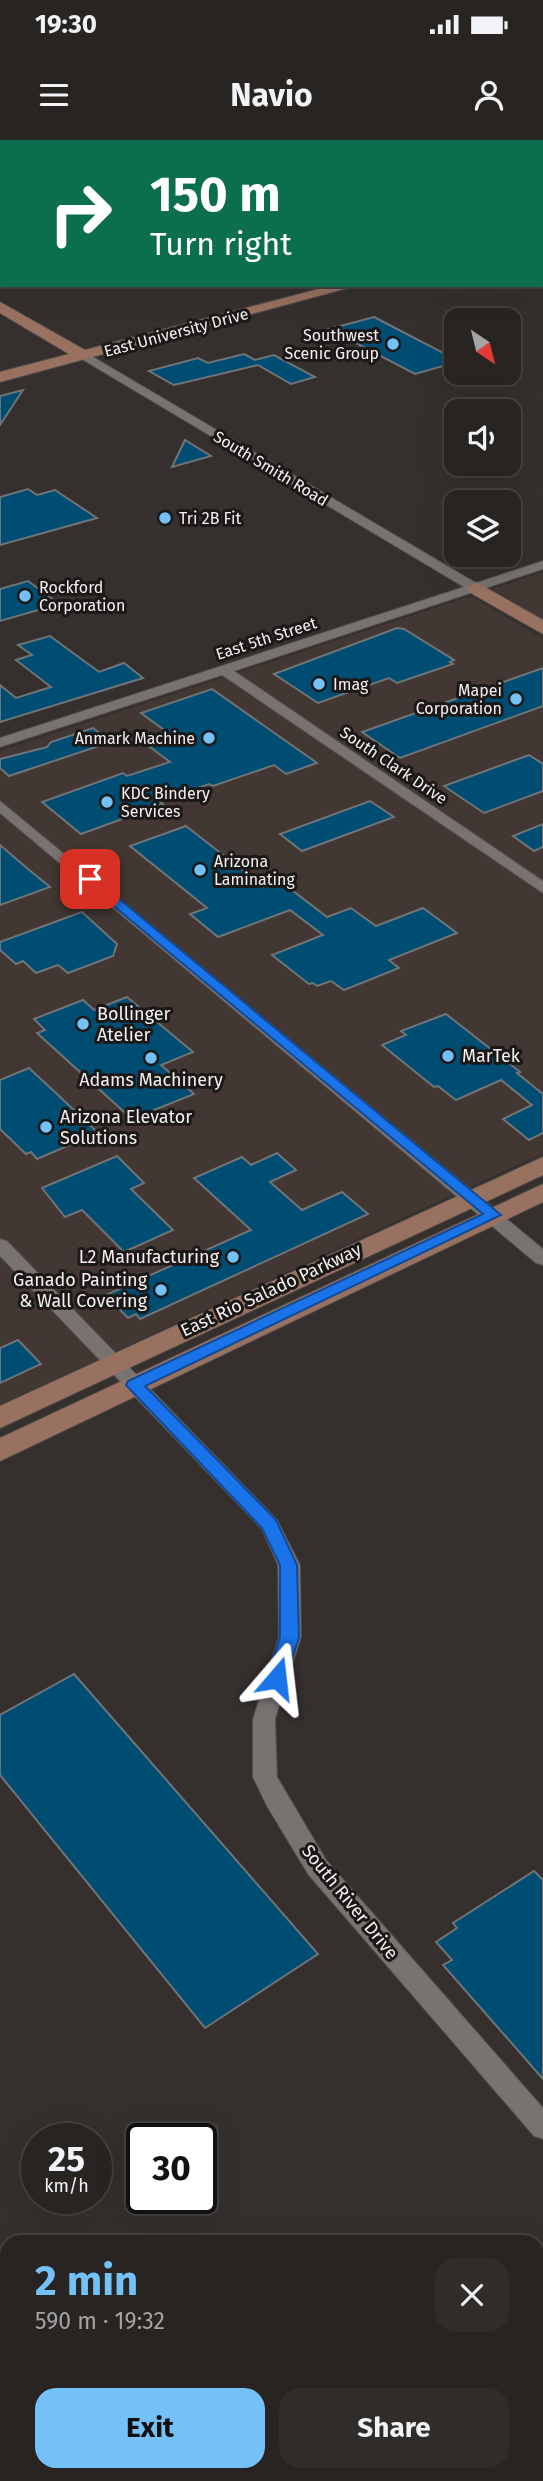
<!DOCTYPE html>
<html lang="en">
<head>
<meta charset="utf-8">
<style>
  :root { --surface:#282422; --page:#302c2a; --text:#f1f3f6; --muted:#a5a4a5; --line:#444140; --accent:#73c1f6 }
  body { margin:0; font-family:"Fira Sans",sans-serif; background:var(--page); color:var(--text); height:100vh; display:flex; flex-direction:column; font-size:26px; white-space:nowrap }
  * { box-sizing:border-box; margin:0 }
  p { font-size:23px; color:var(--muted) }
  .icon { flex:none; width:38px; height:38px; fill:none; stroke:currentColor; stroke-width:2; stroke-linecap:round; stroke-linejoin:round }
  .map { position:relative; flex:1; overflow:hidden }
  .details { position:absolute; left:0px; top:2095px; width:544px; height:247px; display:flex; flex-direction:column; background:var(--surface); border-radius:21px 21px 0 0; box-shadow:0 7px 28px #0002,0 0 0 2px var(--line) }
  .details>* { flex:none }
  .hud { position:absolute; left:0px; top:0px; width:544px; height:147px; box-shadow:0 7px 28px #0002,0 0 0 2px var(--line); background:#0b6e4f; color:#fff; overflow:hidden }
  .needle { width:46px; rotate:145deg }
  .tools { position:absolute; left:444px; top:168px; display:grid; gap:14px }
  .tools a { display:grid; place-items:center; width:77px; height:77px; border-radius:14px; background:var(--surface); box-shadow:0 7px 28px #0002,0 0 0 2px var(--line); font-size:35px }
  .speed { position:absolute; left:21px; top:1983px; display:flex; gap:14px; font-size:35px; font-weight:700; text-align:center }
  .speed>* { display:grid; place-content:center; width:91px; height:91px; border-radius:50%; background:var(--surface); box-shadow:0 7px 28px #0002,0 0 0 2px var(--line); line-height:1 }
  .speed small { font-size:18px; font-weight:400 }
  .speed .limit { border:4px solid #111; border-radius:10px; background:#fff; color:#111 }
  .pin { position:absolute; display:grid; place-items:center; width:60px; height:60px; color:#fff; margin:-30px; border-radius:14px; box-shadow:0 4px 10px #0006 }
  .me { position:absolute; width:77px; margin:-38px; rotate:17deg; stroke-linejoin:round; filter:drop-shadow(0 0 5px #0008) }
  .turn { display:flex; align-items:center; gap:24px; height:147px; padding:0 35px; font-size:32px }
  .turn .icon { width:91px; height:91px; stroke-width:2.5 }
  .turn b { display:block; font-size:49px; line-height:60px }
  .round { display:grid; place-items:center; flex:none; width:74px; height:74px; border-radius:21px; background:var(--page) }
  .head { display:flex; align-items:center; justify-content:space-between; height:119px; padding:0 35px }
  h1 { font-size:42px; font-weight:700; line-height:52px; color:var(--accent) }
  .action { display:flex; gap:14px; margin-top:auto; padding:14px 35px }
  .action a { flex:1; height:80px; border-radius:21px; background:var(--accent); color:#111; font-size:28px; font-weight:700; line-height:80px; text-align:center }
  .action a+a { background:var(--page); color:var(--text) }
  .status { display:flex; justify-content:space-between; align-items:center; height:49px; padding:0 35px; background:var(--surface); direction:ltr }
  .status svg { height:19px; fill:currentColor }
  header { display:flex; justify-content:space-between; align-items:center; height:91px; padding:0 35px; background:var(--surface); font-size:32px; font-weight:700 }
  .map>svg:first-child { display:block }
  .built { fill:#433733 }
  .building { fill:#004d74; stroke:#6f7477; stroke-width:2 }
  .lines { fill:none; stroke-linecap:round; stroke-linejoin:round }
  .street-casing { stroke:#504c4a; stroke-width:2 }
  .secondary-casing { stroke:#504c4a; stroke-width:2 }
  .street { fill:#787270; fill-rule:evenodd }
  .secondary { fill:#997160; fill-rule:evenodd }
  .route { fill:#1a73e8; stroke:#114b97; stroke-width:2 }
  .poi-dot { fill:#73c1f6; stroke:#1b1818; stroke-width:2.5 }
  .labels { text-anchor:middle; stroke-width:6; stroke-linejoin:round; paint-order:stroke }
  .far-street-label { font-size:16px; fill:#f4f0ef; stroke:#1b1818 }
  .far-poi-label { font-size:16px; fill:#f4f0ef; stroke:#1b1818; text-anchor:start }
  .poi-label { font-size:18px; fill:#f4f0ef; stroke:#1b1818; text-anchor:start }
  .street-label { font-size:18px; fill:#f4f0ef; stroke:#1b1818 }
</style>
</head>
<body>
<div class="status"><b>19:30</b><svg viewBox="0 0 49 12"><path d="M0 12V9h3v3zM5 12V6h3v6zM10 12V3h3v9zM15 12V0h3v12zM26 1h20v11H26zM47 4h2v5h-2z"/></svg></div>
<header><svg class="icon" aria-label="menu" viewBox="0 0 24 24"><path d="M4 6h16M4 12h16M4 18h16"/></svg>Navio<svg class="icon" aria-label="person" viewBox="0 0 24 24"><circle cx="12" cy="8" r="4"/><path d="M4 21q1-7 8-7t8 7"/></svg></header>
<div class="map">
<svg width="543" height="2341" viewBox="0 0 543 2341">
  <rect width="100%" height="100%" fill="#35302e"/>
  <g class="built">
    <polygon points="543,432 543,479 492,449"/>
    <polygon points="471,456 543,499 543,1013 0,1265 0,611"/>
  </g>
  <g class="building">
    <polygon points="374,177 457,220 457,222 415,234 329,189"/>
    <polygon points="244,214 255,220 274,215 315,237 291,244 258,225 174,245 149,231 198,218 208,223"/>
    <polygon points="23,250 0,285 0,256"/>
    <polygon points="185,300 211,316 172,327"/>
    <polygon points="28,349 37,355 55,350 97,378 0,405 0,357"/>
    <polygon points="28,441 59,464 0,481 0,449"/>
    <polygon points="397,488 404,489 454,520 450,522 453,524 397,543 389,538 318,563 274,534"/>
    <polygon points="50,496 99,532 124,523 143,538 0,582 0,545 16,558 51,547 16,520 32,515 18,505"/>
    <polygon points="543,528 543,566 400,618 362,592"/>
    <polygon points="212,549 317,623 286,634 274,625 213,646 209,644 159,661 163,664 81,694 42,662 123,633 127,636 170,622 150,607 175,598 141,573"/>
    <polygon points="93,588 111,602 9,636 0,628 0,619 47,607 51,602"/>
    <polygon points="529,615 543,624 543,651 484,673 444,646"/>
    <polygon points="370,661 394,677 302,711 280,694"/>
    <polygon points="543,684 543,707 534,711 513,696"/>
    <polygon points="186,686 264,747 280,741 327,777 351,768 376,786 423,768 457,793 389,820 399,828 344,850 331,841 317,846 313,843 309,844 272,815 323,795 290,770 218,797 190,774 207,768 130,706"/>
    <polygon points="0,705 28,729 50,747 0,765"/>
    <polygon points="82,772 117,804 113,816 68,833 58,825 36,833 23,821 16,824 0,810 0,802"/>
    <polygon points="127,857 193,912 161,925 194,954 132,979 37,893 45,890 34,879 83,860 94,870"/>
    <polygon points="446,874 520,932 517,933 543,954 543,993 529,1000 503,979 532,965 501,940 456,960 438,946 434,947 382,905 406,895 401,891"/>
    <polygon points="29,928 57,954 98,993 37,1019 31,1012 26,1014 0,989 0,940"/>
    <polygon points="277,1013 296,1030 270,1042 302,1070 342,1052 368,1074 140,1179 136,1174 128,1178 106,1155 251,1090 194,1038 242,1017 251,1025"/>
    <polygon points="117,1016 144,1043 131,1049 173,1090 124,1112 82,1070 65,1077 42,1048"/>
    <polygon points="18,1200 41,1224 0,1243 0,1208"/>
    <polygon points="74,1534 318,1814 205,1888 0,1635 0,1575"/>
    <polygon points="534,1731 543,1740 543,1939 443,1825 452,1820 436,1802 457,1788 453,1783"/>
  </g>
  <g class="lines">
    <g class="street-casing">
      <g id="street">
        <polygon points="152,0 167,0 151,2"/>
        <rect x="542" y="35" width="1" height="6"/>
        <polygon points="2,44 2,50 0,51 0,45"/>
        <polygon points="80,214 88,214 476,443 543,421 543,429 234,531 543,741 543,753 222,535 0,607 0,598 464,447 80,218"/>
        <polygon points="0,661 543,1109 543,1125 536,1123 0,673"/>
        <polygon points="0,1099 7,1101 277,1380 300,1425 301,1497 275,1579 277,1637 326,1720 543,1968 543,1999 534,1996 308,1734 267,1666 253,1637 253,1579 279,1497 278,1425 262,1389 0,1116"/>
      </g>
    </g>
    <g class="secondary-casing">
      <g id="secondary">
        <rect x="542" y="91" width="1" height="8"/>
        <polygon points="334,145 359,145 0,242 0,232 69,214 0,173 0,162 85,210"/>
        <polygon points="476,442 543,480 543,494 469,452 467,448"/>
        <polygon points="543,1017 543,1035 0,1288 0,1266"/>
        <polygon points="543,1044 543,1062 0,1321 0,1298"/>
      </g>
    </g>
    <use href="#street" class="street"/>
    <use href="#secondary" class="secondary"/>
  </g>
  <polygon class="route" points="90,735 501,1075 145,1246 276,1380 297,1425 299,1497 286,1538 277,1545 267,1538 280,1497 280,1425 262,1388 126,1245 128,1241 483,1074 85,742 83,739"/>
  <g class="poi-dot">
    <circle cx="393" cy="204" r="7"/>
    <circle cx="165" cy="378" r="7"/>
    <circle cx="25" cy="456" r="7"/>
    <circle cx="319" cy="544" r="7"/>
    <circle cx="516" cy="559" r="7"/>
    <circle cx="209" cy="598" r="7"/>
    <circle cx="107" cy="662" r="7"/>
    <circle cx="200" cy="730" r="7"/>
    <circle cx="83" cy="884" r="7"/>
    <circle cx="448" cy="916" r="7"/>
    <circle cx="151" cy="918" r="7"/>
    <circle cx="46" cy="987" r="7"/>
    <circle cx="233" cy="1117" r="7"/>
    <circle cx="161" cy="1150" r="7"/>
  </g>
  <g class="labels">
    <g class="far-street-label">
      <text transform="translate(176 192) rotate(-15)" y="6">East University Drive</text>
      <text transform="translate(271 328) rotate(31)" y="6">South Smith Road</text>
      <text transform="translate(266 498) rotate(-18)" y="6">East 5th Street</text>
      <text transform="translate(394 625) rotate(34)" y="6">South Clark Drive</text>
    </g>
    <g class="far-poi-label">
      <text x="379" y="201" text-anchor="end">Southwest<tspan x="379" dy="18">Scenic Group</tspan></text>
      <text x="179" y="384">Tri 2B Fit</text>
      <text x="39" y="453">Rockford<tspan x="39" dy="18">Corporation</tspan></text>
      <text x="333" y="550">Imag</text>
      <text x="502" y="556" text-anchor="end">Mapei<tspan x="502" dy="18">Corporation</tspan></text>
      <text x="195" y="604" text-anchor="end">Anmark Machine</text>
      <text x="121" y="659">KDC Bindery<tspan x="121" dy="18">Services</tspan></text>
      <text x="214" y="727">Arizona<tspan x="214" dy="18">Laminating</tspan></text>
    </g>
    <g class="poi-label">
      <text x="97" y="880">Bollinger<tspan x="97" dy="21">Atelier</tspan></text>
      <text x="462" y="922">MarTek</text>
      <text x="151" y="946" text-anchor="middle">Adams Machinery</text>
      <text x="60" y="983">Arizona Elevator<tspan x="60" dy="21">Solutions</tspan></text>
      <text x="219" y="1123" text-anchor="end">L2 Manufacturing</text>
      <text x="147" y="1146" text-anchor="end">Ganado Painting<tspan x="147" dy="21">&amp; Wall Covering</tspan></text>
    </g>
    <g class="street-label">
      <text transform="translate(271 1150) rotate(-25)" y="6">East Rio Salado Parkway</text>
      <text transform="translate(350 1762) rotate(51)" y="6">South River Drive</text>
    </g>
  </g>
</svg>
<div class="tools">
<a><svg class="needle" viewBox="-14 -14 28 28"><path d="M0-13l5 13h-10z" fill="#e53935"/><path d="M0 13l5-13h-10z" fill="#a5a4a5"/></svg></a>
<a><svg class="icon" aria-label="sound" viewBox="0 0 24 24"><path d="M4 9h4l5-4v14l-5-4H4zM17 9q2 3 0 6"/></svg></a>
<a><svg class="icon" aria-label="layers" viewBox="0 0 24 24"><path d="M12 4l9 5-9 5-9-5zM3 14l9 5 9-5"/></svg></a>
</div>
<div class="speed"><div>25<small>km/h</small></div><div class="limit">30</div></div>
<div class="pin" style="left:90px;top:739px;background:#d93025"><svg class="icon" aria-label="arrive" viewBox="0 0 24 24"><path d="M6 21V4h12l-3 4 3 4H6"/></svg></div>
<svg class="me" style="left:277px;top:1538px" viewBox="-20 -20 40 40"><path d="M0-17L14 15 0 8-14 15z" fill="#1a73e8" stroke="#fff" stroke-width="4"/></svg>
<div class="hud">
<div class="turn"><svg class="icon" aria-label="right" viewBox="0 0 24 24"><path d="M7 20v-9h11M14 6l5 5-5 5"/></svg><div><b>150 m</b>Turn right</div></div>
</div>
<section class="details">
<div class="head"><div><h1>2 min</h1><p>590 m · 19:32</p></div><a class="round"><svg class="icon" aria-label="close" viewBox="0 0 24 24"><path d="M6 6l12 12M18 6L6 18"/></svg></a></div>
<div class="action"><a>Exit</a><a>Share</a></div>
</section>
</div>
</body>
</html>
